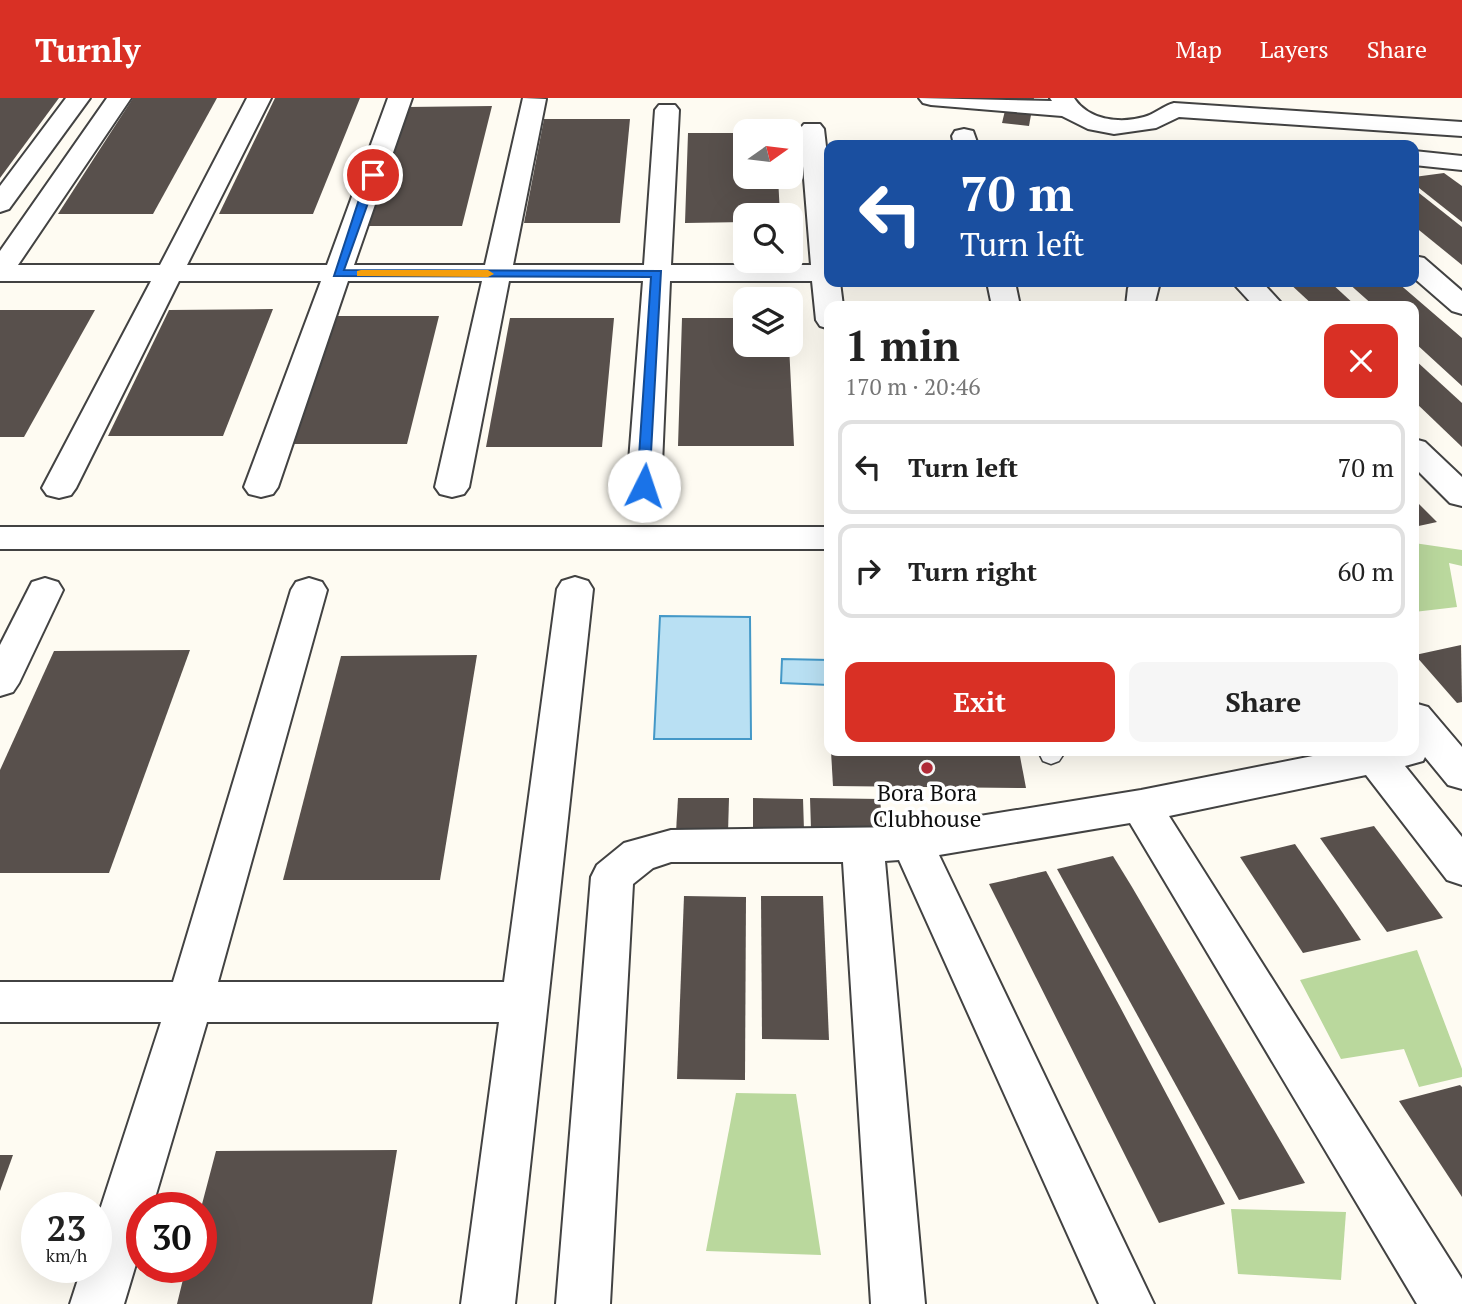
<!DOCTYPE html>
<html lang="en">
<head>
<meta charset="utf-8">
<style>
  :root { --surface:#fff; --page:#f6f6f6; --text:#222; --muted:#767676; --line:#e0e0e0; --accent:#d93025 }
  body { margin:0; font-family:"PT Serif",serif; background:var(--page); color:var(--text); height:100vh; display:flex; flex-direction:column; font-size:26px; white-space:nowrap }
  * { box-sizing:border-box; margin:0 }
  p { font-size:23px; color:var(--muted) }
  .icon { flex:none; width:38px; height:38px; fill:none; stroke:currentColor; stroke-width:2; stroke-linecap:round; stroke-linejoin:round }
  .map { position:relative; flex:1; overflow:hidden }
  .sheet { position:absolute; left:824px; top:203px; width:595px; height:455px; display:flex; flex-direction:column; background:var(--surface); border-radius:14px; box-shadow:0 7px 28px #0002 }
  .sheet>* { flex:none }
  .top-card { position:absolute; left:824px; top:42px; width:595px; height:147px; border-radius:14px; box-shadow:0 7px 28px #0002; background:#1a4fa0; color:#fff; overflow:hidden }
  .needle { width:46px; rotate:76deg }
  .controls { position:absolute; left:733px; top:21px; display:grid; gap:14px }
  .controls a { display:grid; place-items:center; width:70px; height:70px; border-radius:14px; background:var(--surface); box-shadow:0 7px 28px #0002; font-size:35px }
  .speed { position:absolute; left:21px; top:1094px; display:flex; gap:14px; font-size:35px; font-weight:700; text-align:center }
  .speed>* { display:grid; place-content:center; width:91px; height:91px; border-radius:50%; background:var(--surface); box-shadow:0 7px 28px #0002; line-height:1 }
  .speed small { font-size:18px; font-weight:400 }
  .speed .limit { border:10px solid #d22; background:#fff; color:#111 }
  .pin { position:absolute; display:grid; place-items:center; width:60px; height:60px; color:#fff; margin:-30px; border:4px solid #fff; border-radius:50%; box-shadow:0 2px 7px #0007 }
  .me { position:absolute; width:77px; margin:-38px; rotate:4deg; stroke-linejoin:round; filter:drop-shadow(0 0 5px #0008) }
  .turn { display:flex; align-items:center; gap:24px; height:147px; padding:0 21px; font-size:32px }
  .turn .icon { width:91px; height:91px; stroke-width:2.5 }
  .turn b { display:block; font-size:49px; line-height:60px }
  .round { display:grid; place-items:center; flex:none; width:74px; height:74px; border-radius:14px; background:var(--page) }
  .summary { display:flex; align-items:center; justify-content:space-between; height:119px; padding:0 21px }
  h1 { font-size:42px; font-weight:600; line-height:52px }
  .cta { display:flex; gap:14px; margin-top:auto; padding:14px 21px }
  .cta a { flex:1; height:80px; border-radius:14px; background:var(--accent); color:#fff; font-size:28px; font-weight:600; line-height:80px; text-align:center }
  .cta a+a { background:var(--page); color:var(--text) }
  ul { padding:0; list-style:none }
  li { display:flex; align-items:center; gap:21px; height:94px; margin:0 14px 10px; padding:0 7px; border:4px solid var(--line); border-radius:14px }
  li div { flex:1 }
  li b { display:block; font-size:26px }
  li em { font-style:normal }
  header { display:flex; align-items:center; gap:42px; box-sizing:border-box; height:98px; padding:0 35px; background:var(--accent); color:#fff }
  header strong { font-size:33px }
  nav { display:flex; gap:38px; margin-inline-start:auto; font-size:24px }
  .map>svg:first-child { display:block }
  .forest { fill:#bad89d }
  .water { fill:#b9e0f3; stroke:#4498c7; stroke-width:2 }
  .building { fill:#58504c }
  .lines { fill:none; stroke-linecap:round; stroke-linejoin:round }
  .service-casing { stroke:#424242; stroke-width:3 }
  .minor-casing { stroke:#424242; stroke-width:4 }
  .service { fill:#fff; fill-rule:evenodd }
  .minor { fill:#fff; fill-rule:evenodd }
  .route { fill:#1a73e8; stroke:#114b97; stroke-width:2 }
  .slow { fill:#f59e0b }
  .poi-dot { fill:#b92d3a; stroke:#fff; stroke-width:2.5 }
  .labels { text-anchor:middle; stroke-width:7; stroke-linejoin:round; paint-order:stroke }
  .poi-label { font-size:23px; fill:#0f0f0f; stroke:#fff }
</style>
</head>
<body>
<header>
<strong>Turnly</strong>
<nav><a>Map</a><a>Layers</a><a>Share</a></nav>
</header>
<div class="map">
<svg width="1462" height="1206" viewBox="0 0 1462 1206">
  <rect width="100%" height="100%" fill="#fefbf2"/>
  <g class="forest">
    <polygon points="1414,445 1462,452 1462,468 1449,465 1457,509 1414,514"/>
    <polygon points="1417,852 1462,971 1462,979 1419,989 1404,951 1341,961 1300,882"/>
    <polygon points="736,995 796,996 821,1157 706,1153"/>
    <polygon points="1231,1111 1346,1114 1341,1182 1238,1176"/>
  </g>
  <g class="water">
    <polygon points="660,518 750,519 751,641 654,641"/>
    <polygon points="782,561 829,562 829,587 781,585"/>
  </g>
  <g class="building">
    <polygon points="0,0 59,0 0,80"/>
    <polygon points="133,0 217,0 153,116 58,116"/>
    <polygon points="275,0 360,0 313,116 219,116"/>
    <polygon points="1008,0 1034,0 1029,28 1002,25"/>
    <polygon points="492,8 462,128 366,128 407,9"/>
    <polygon points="544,21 630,21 620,125 524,125"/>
    <polygon points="688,35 746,35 746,79 778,79 780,117 746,117 746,124 685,125"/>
    <polygon points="1444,75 1462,88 1462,124 1414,86 1414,79"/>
    <polygon points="1414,91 1462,129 1462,167 1414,128"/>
    <polygon points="1288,184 1330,184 1356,208 1314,208"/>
    <polygon points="1347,184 1397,184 1462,240 1462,288 1414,244 1414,208 1374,208"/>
    <polygon points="273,211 223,338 108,338 169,212"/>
    <polygon points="0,212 95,212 24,339 0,339"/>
    <polygon points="335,218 439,218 407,346 291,346"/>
    <polygon points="510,220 614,220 602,349 486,349"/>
    <polygon points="682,220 746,220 746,247 789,247 794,348 678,348"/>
    <polygon points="1414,261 1462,305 1462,349 1414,303"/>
    <polygon points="1414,400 1419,406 1437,424 1414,429"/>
    <polygon points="1461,547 1462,604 1457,605 1415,557"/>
    <polygon points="190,552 109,775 0,775 0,672 54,553"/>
    <polygon points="477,557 440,782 283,782 341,558"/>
    <polygon points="831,653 1019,653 1026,690 833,688"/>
    <polygon points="678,700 729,700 728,735 676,734"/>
    <polygon points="753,700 803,701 804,732 753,731"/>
    <polygon points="810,700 880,701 883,733 811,732"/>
    <polygon points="1374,728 1396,757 1443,820 1387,834 1320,740"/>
    <polygon points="1295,746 1338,808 1361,842 1303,855 1240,759"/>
    <polygon points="1113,758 1132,789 1305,1085 1239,1102 1057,771"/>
    <polygon points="1046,773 1119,907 1225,1106 1159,1125 989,786"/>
    <polygon points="684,798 746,799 745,982 677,981"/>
    <polygon points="761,798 823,798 829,942 762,941"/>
    <polygon points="1460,987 1462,989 1462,1099 1399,1003"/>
    <polygon points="397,1052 372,1206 177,1206 186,1169 201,1169 201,1110 216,1053"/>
    <polygon points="0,1057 13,1057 0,1093"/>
  </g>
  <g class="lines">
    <g class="service-casing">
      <polygon id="service" points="1038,653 1062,653 1063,657 1059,663 1051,666 1043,663"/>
    </g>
    <g class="minor-casing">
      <g id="minor">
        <polygon points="66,0 90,0 9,111 0,114 0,88"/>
        <polygon points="107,0 131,0 18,167 160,167 247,0 271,0 187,167 327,167 388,0 412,0 354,167 485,167 523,0 546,1 513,167 644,167 655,12 659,7 675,7 679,12 671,167 811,167 800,31 804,26 820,26 824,31 830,83 830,184 840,184 843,208 830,208 830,231 820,228 816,222 812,183 670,183 661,389 656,396 644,399 632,396 627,389 643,183 509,183 469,389 464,396 452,399 440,396 435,389 482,183 348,183 278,389 273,396 261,399 249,396 244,389 321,183 179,183 76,390 71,397 59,400 47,397 42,390 151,183 0,183 0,153"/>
        <path d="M919,0l133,3 -2,-3h24c14,22 46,26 70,19 11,-3 19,-11 30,-14l288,19v14l-283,-19 -23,11 -42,6 -26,-5 -26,-13 -131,-11 -8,-2z"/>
        <polygon points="964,31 973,33 978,47 954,47 952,38 955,33"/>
        <polygon points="1414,53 1462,58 1462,72 1414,67"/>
        <polygon points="1414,158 1424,160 1462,193 1462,216 1452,213 1414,180"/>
        <polygon points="987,184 1015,184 1020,208 992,208"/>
        <polygon points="1132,184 1160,184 1154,208 1126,208 1128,190"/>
        <polygon points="1232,184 1262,184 1284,208 1254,208"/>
        <polygon points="1414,341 1425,344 1462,379 1462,408 1450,405 1414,369"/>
        <rect x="0" y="429" width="830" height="22"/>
        <polygon points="575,479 588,483 593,491 515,1206 461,1206 499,924 207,924 152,1110 142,1110 142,1146 124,1206 70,1206 82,1169 96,1169 96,1124 161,924 0,924 0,884 173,884 291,492 296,484 309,480 322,484 327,492 218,884 504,884 557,491 562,483"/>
        <polygon points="45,480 58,484 63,492 19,585 13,594 0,598 0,547 32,484"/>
        <polygon points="1414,605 1428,609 1462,649 1462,691 1448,687 1425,659 1423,663 1405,668 1462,739 1462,787 1447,782 1366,677 1169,718 1462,1181 1462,1206 1417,1206 1130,725 939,757 1154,1206 1099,1206 899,762 885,763 925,1206 871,1206 843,764 671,764 653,770 633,786 610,1206 556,1206 591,779 597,767 624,745 671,732 912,729 1141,692 1338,653 1414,653"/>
      </g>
    </g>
    <use href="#service" class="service"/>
    <use href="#minor" class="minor"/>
  </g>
  <polygon class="route" points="373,74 378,77 344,172 661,173 649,391 637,388 651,179 334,178 367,77"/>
  <polygon class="slow" points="361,172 488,172 494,176 488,179 357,178 357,173"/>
  <circle class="poi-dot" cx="927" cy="670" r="7"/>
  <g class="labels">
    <g class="poi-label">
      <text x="927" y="703">Bora Bora<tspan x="927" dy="26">Clubhouse</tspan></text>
    </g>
  </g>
</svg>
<div class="controls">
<a><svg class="needle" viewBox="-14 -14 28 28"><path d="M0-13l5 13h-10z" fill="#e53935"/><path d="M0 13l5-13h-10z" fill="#767676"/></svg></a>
<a><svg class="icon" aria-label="search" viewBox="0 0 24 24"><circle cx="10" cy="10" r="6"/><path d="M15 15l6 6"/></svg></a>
<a><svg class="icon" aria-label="layers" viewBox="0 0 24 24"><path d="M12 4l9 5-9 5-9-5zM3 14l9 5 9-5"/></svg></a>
</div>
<div class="speed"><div>23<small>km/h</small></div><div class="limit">30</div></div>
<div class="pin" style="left:373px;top:77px;background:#d93025"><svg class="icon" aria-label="arrive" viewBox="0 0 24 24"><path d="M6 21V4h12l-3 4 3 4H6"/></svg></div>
<svg class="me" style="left:644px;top:388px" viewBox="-20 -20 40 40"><circle r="19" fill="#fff"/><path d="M0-13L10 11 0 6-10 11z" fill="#1a73e8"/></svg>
<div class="top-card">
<div class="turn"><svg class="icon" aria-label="left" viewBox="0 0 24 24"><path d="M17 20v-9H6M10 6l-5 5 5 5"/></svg><div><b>70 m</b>Turn left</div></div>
</div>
<section class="sheet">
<div class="summary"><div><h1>1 min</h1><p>170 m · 20:46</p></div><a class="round" style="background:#d93025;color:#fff"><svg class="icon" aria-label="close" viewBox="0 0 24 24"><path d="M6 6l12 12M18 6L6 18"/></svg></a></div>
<ul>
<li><svg class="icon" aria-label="left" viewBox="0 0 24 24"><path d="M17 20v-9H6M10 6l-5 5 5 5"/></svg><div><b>Turn left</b></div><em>70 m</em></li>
<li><svg class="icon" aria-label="right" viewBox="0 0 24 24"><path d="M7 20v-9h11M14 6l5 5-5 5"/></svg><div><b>Turn right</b></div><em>60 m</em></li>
</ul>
<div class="cta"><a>Exit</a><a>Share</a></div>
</section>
</div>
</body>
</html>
